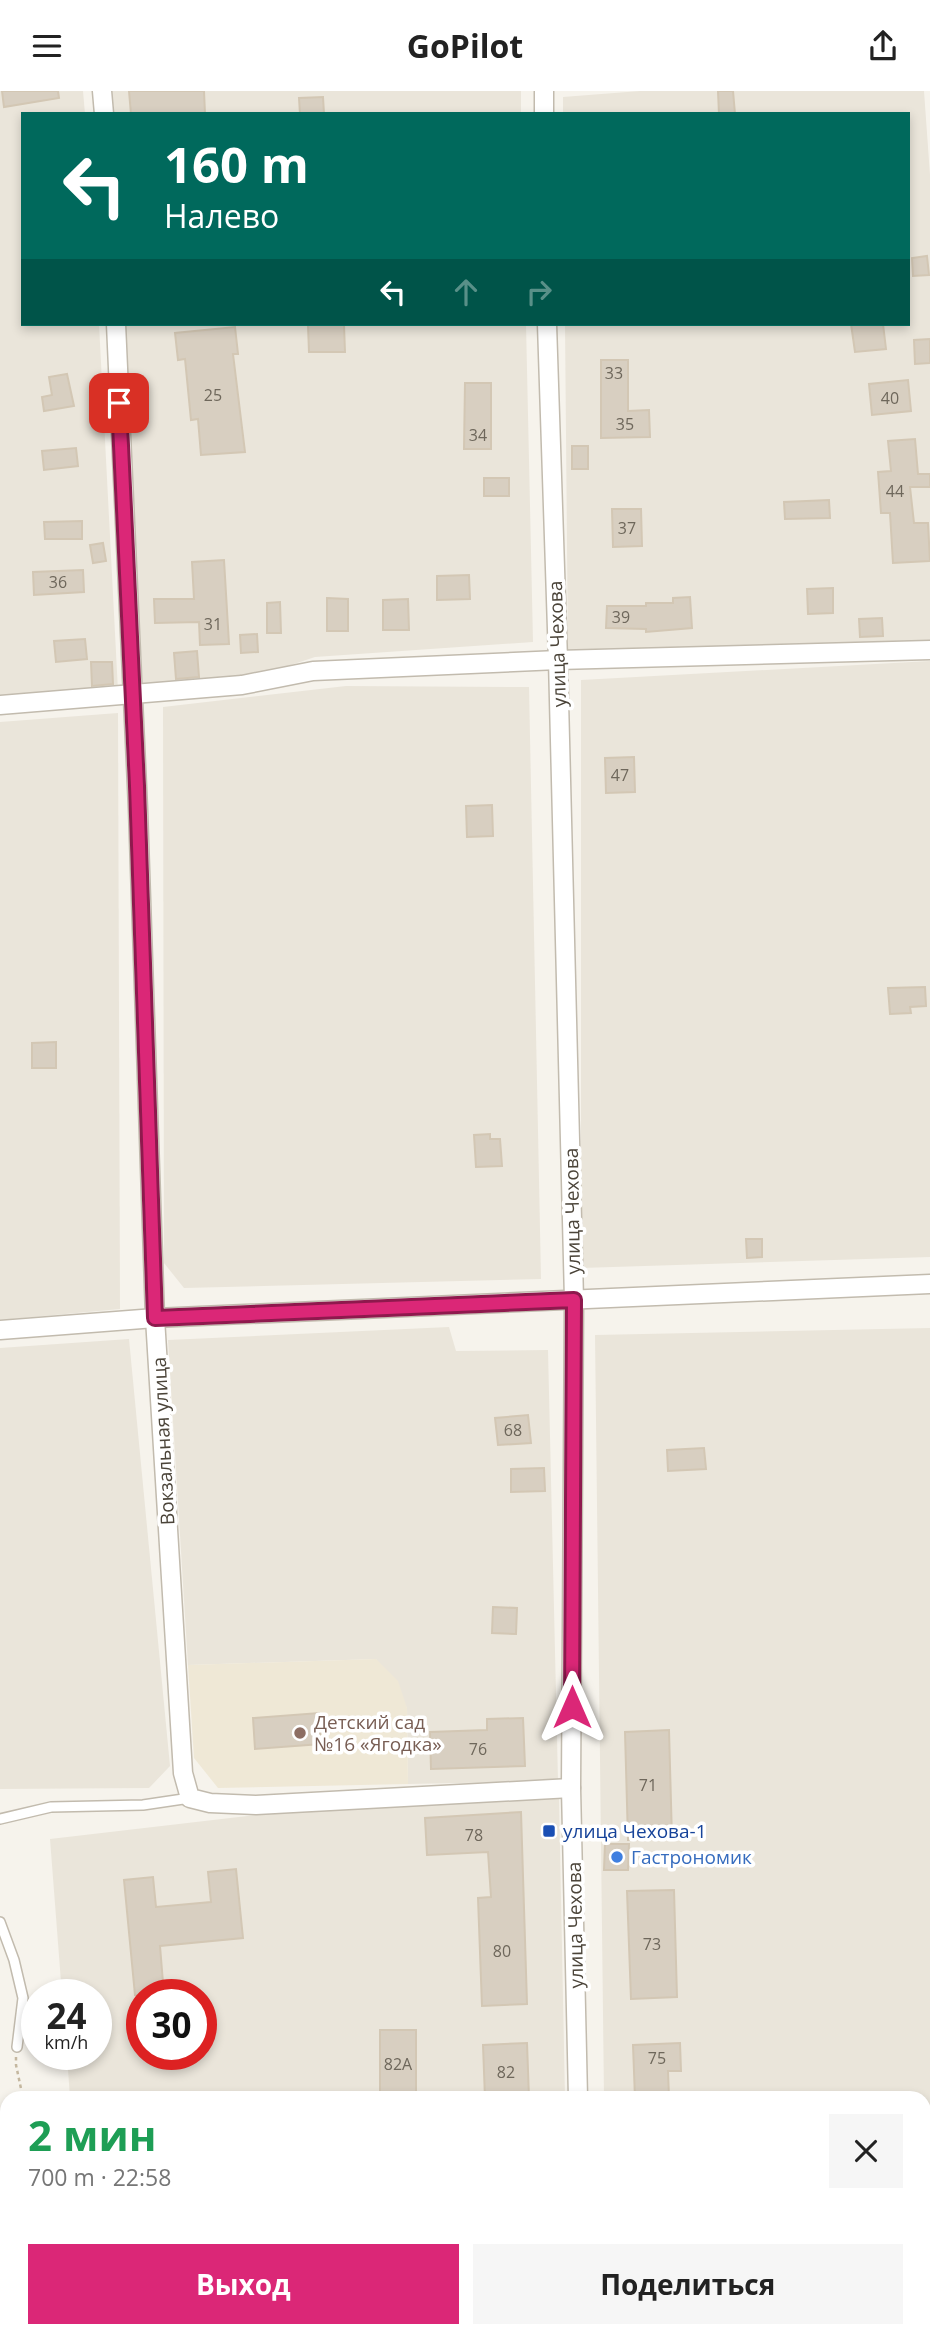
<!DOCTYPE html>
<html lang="ru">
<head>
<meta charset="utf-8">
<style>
  :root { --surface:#fff; --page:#f6f6f6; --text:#222; --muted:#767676; --accent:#db2777 }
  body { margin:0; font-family:"Open Sans",sans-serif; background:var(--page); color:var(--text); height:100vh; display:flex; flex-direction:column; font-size:26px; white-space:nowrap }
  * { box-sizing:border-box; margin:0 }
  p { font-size:23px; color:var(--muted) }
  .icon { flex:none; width:38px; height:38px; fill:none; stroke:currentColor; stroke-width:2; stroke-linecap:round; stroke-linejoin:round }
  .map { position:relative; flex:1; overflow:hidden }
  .drawer { position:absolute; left:0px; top:2000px; width:931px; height:247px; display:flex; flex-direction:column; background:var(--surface); border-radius:21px 21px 0 0; box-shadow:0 4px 10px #0003 }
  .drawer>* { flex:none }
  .hud { position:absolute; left:21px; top:21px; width:889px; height:214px; border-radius:0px; box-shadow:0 4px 10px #0003; background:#00695c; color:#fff; overflow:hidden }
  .speed { position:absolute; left:21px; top:1888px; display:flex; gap:14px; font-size:35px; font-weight:700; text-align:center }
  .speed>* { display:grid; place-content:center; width:91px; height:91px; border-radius:50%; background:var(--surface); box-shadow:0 4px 10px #0003; line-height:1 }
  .speed small { font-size:18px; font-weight:400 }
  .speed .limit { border:10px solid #d22; background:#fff; color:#111 }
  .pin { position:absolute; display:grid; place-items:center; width:60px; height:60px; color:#fff; margin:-30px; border-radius:14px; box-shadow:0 4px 10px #0006 }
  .me { position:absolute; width:77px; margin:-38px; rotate:0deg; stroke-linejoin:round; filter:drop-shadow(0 0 5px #0008) }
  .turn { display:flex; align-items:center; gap:24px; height:147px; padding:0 28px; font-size:32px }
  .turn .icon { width:91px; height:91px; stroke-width:2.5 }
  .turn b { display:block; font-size:49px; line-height:60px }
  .lanes { display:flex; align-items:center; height:66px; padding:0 28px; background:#0003; justify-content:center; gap:35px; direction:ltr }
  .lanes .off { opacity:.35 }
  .round { display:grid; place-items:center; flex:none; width:74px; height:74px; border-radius:0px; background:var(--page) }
  .headline { display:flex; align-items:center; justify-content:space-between; height:119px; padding:0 28px }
  h1 { font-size:42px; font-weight:700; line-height:52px; color:#1e9e55 }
  .cta { display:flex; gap:14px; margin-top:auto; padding:14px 28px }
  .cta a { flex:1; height:80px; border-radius:0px; background:var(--accent); color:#fff; font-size:28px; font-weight:700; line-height:80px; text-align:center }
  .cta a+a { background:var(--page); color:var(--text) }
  header { display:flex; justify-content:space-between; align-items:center; height:91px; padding:0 28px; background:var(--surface); font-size:32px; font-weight:700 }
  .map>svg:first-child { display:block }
  .residential { fill:#eae5da; fill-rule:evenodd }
  .education { fill:#efe8d6 }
  .building { fill:#d8cfc1; stroke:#d3c7b4; stroke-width:2 }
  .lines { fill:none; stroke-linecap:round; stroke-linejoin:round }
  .service-casing { stroke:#c2bbae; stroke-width:12 }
  .minor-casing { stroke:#c2bbae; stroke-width:21 }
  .path { stroke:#c4b79f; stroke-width:2.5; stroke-dasharray:3.5 3.5; stroke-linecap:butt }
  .service { stroke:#fff; stroke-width:9 }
  .minor { stroke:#fff; stroke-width:18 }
  .route-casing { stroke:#8e194d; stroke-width:18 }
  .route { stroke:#db2777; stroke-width:12 }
  .education-dot { fill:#8d6e63; stroke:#fff; stroke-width:2.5 }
  .transit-dot { fill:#1a4fb4; stroke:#fff; stroke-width:2.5 }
  .shop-dot { fill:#3f7fe0; stroke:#fff; stroke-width:2.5 }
  .labels { text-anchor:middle; stroke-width:7; stroke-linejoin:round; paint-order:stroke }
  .number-label { font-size:16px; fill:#6e675b }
  .street-label { font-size:19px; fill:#4b4439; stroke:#fff }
  .education-label { font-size:19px; fill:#785e54; stroke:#fff; text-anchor:start }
  .transit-label { font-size:19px; fill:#164399; stroke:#fff; text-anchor:start }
  .shop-label { font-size:19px; fill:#366cbe; stroke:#fff; text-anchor:start }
</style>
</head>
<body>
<header><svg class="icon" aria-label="menu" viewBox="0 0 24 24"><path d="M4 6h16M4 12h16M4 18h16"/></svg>GoPilot<svg class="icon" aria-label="share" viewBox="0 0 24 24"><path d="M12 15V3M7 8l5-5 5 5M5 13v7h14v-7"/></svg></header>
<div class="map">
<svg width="930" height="2246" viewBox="0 0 930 2246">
  <rect width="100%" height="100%" fill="#f6f3ec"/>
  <g class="residential">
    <polygon points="0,0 83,0 85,23 23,23 23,233 99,233 118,600 0,605"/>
    <polygon points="111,0 521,0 521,23 113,23"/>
    <polygon points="640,0 924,0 930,84 930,556 568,564 565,233 908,233 908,23 563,23 563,6"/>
    <polygon points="124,233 526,233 533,551 315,566 243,590 143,599"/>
    <polygon points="930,570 930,1166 581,1177 581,589"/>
    <polygon points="346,595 529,596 541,1188 184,1197 164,1172 163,616"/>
    <polygon points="118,622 120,1218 0,1229 0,631"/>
    <polygon points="449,1236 456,1260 548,1259 558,1690 408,1693 407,1617 376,1568 188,1574 168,1249"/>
    <polygon points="930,1237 930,2246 607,2246 607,2240 924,2240 924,2007 604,2007 595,1244"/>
    <polygon points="129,1248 170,1675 149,1697 0,1698 0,1257"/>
    <path d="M559,1707l6,300h-495l-3,-43h29v-60h-34l-12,-156 248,-29zM142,1904h59v60h-59z"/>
    <polygon points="234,2240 570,2240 570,2246 192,2246"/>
  </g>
  <polygon class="education" points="376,1568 398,1590 407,1617 408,1693 218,1697 194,1667 188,1574"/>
  <g class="building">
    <polygon points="2,0 58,0 59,7 4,16"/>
    <polygon points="129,0 204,0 205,23 131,23"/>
    <polygon points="718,0 733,0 735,23 719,23"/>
    <polygon points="323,6 324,23 300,23 299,7"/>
    <polygon points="927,165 929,184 913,185 912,167"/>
    <polygon points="851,233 883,233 886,258 855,261"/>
    <polygon points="308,234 344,234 345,261 309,261"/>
    <polygon points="235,236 238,263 233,263 245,361 201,364 198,328 191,329 185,268 178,269 175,242"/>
    <polygon points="930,248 930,272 915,273 914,249"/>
    <polygon points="601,269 628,269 628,320 649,319 650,346 601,347"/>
    <polygon points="67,283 74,315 44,320 42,306 52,304 49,286"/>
    <polygon points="908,289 911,320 872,324 869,293"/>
    <polygon points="465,292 491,292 491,358 464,358"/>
    <polygon points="915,348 918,383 930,383 930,396 910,396 914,432 928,432 930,470 893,472 890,422 881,422 878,381 891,380 888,350"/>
    <rect x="572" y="355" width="16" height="23"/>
    <polygon points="76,357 78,375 44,379 42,360"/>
    <rect x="484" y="387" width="25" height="18"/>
    <polygon points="829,409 830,427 785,428 784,411"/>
    <polygon points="612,418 641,418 642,455 613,456"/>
    <polygon points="82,430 82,448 45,448 44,431"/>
    <polygon points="103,452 106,470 93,472 90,454"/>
    <polygon points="224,469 229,553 200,554 199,531 155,532 154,508 194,508 192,471"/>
    <polygon points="83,479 84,501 34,504 33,481"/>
    <polygon points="469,484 470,508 437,509 437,485"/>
    <polygon points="833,497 833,522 808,523 807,498"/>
    <polygon points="690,506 692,537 646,541 646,538 606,537 607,515 646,515 646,512 673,512 673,507"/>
    <polygon points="327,507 348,508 348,540 327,540"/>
    <polygon points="408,508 409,539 383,539 383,509"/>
    <polygon points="280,511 281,542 267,542 267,512"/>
    <polygon points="882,527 883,545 860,546 859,528"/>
    <polygon points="257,543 258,561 241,562 240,544"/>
    <polygon points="85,548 87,568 56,571 54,550"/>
    <polygon points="197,560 199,586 176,588 174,562"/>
    <polygon points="91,571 112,571 113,593 92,595"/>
    <polygon points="634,666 635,701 606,702 605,667"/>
    <polygon points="492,714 493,745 467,746 466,715"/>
    <polygon points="925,896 926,915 910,916 911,922 890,923 888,897"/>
    <polygon points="56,951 56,977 32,977 32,952"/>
    <polygon points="490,1043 490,1048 500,1048 502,1075 476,1076 474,1044"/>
    <polygon points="746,1148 762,1148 762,1166 747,1167"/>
    <polygon points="528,1324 531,1352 498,1354 495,1327"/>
    <polygon points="704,1357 706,1378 668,1380 667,1359"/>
    <polygon points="544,1377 545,1400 511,1401 511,1378"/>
    <polygon points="493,1516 517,1517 516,1543 492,1542"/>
    <polygon points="319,1622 321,1653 255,1658 253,1627"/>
    <polygon points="523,1627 525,1675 431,1678 430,1641 487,1639 487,1628"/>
    <polygon points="669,1639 672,1748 628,1749 625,1641"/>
    <polygon points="521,1721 527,1913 482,1915 478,1807 491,1806 488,1761 427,1764 425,1727"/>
    <polygon points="605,1753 629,1753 628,1779 604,1779"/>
    <polygon points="236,1778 243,1847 160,1855 164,1904 135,1904 124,1789 153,1786 156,1816 211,1811 208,1781"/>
    <polygon points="674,1799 677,1906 631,1908 627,1800"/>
    <rect x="380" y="1939" width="36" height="68"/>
    <polygon points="527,1952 529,2007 485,2007 483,1954"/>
    <polygon points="680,1952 681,1980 668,1980 669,2007 635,2007 633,1954"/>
  </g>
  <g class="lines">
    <g class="service-casing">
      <g id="service">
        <polyline points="0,1728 51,1716 143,1714 190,1707"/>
        <polyline points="0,1831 14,1869 23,1907 17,1956"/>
      </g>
    </g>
    <g class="minor-casing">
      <g id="minor">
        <polyline points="102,0 104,23"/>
        <polyline points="544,0 544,23"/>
        <polyline points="116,233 138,718 155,1227 183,1682 190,1707 210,1712 256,1714 571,1697"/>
        <polyline points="547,233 558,569 574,1209 571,1697 578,2007"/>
        <polyline points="0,614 242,594 313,580 558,569 930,559"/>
        <polyline points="0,1239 155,1227 930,1193"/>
        <polyline points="584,2240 584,2246"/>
      </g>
    </g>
    <polyline class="path" points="16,1966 16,1974 23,2007"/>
    <use href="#service" class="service"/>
    <use href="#minor" class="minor"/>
  </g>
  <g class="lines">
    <g class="route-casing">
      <polyline id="route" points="119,312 137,695 155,1227 574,1209 572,1616"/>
    </g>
    <use href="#route" class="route"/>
  </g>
  <circle class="education-dot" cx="300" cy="1642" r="7"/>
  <rect class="transit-dot" x="542" y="1733" width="14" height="14" rx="3.5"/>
  <circle class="shop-dot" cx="617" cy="1766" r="7"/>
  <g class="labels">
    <g class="number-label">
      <text x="614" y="288">33</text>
      <text x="213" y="310">25</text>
      <text x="890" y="313">40</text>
      <text x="625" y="339">35</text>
      <text x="478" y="350">34</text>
      <text x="895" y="406">44</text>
      <text x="627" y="443">37</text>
      <text x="58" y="497">36</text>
      <text x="621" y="532">39</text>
      <text x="213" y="539">31</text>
      <text x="620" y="690">47</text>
      <text x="513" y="1345">68</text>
      <text x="478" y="1664">76</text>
      <text x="648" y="1700">71</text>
      <text x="474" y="1750">78</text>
      <text x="652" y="1859">73</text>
      <text x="502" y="1866">80</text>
      <text x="657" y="1973">75</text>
      <text x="398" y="1979">82А</text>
      <text x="506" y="1987">82</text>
    </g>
    <g class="street-label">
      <text transform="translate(557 553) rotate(-92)" y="7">улица Чехова</text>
      <text transform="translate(572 1120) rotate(-91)" y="7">улица Чехова</text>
      <text transform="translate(163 1350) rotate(-93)" y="7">Вокзальная улица</text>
      <text transform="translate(575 1834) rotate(-91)" y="7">улица Чехова</text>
    </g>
    <g class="education-label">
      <text x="314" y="1638">Детский сад<tspan x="314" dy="22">№16 «Ягодка»</tspan></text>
    </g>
    <g class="transit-label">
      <text x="563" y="1747">улица Чехова-1</text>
    </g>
    <g class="shop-label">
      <text x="631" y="1773">Гастрономик</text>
    </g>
  </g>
</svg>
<div class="speed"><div>24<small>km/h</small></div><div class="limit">30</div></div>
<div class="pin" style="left:119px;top:312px;background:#d93025"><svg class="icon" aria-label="arrive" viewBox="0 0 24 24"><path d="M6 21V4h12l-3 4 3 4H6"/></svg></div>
<svg class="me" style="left:572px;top:1616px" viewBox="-20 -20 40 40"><path d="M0-17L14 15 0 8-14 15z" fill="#db2777" stroke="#fff" stroke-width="4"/></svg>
<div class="hud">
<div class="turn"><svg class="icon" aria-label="left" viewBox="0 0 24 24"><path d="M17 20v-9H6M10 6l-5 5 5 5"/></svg><div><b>160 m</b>Налево</div></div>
<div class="lanes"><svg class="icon" aria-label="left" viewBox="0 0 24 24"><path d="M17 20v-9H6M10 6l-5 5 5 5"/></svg><svg class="icon off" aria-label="ahead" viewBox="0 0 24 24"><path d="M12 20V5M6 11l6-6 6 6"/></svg><svg class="icon off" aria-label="right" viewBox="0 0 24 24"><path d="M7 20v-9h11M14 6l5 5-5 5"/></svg></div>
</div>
<section class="drawer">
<div class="headline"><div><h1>2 мин</h1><p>700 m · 22:58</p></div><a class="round"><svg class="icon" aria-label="close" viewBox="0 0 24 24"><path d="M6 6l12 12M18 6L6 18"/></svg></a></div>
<div class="cta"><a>Выход</a><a>Поделиться</a></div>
</section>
</div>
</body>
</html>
